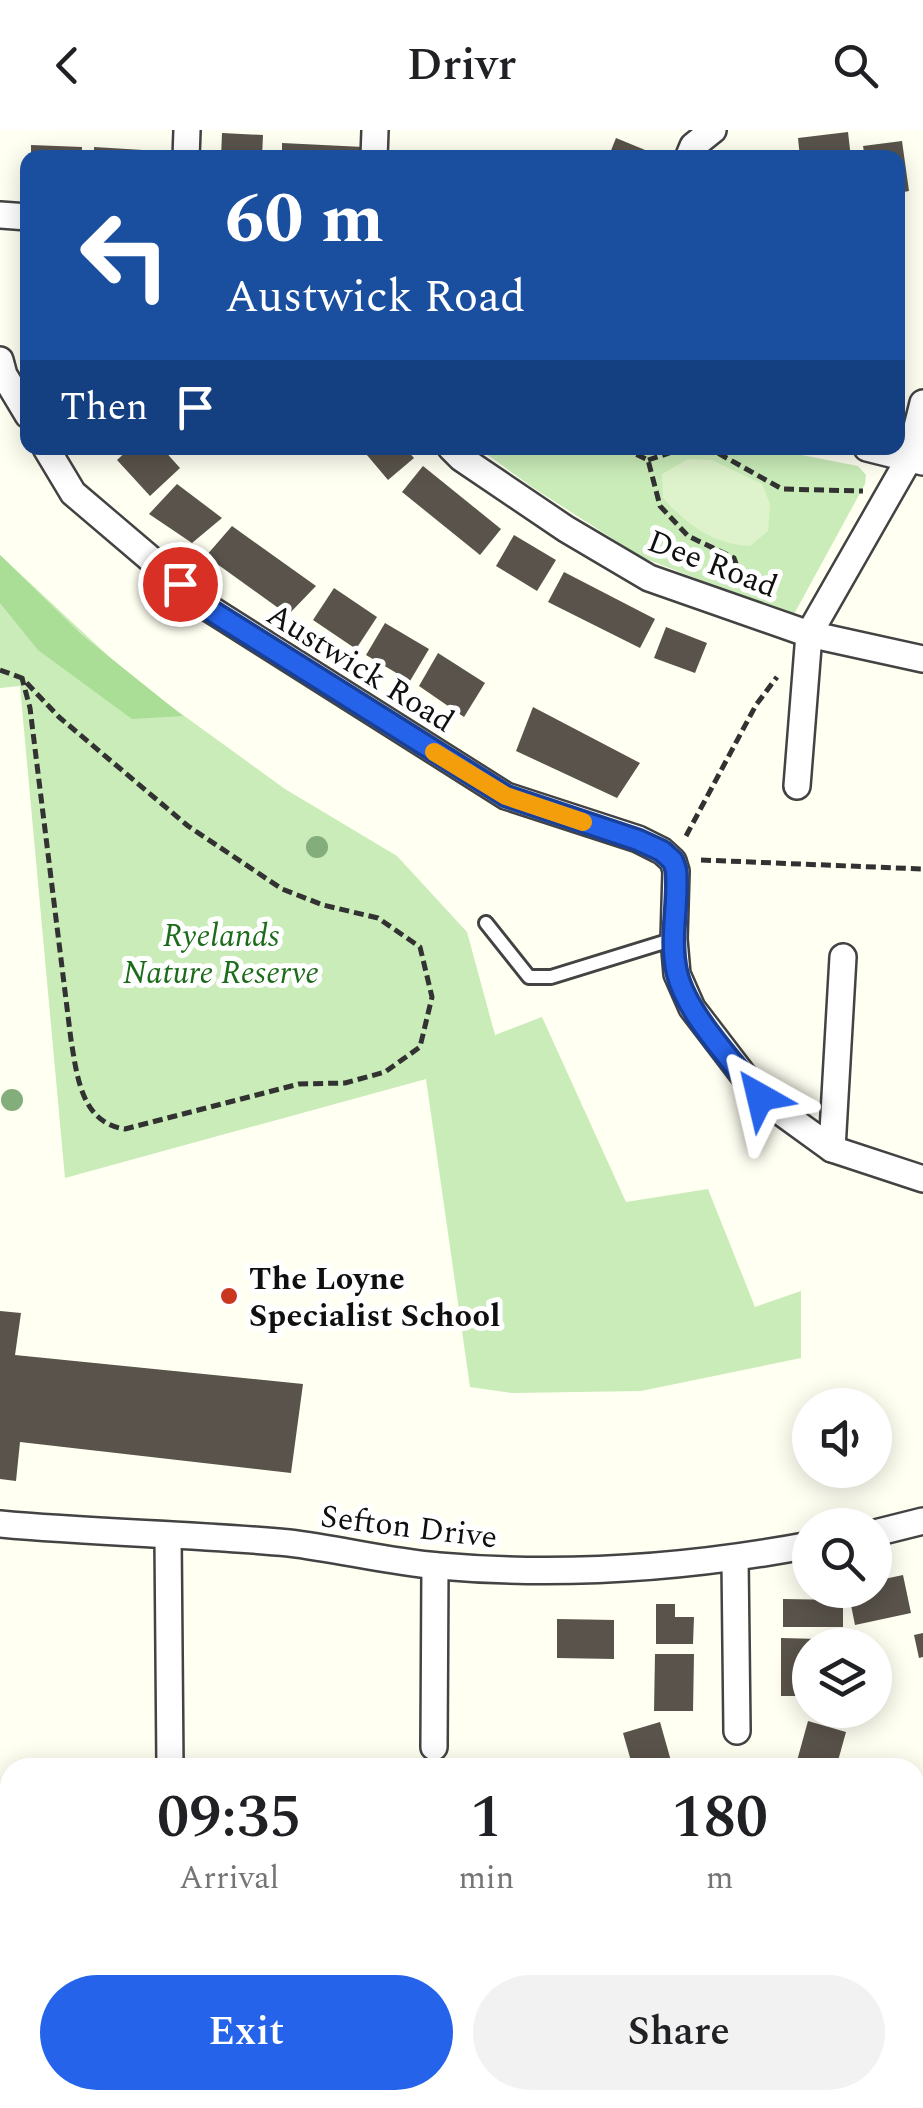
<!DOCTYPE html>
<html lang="en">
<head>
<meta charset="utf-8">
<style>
  :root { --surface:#fff; --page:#f2f2f2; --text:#202124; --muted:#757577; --accent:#2563eb }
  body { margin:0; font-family:Spectral,serif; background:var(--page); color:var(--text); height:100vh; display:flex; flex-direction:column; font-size:38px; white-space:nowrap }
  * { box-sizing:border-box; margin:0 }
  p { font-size:32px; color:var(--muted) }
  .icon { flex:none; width:55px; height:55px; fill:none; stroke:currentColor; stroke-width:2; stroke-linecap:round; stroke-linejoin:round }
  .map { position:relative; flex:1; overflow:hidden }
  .sheet { position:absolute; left:0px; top:1628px; width:925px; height:352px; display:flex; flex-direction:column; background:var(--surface); border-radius:30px 30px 0 0; box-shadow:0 5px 25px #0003 }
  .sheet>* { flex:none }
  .guide { position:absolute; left:20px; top:20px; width:885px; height:305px; border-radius:20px; box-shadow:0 5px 25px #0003; background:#1a4fa0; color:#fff; overflow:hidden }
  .fabs { position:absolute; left:792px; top:1258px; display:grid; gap:20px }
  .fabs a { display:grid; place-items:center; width:100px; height:100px; border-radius:50%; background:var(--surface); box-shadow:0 5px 25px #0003; font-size:50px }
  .pin { position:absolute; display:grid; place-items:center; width:85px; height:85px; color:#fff; margin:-42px; border:5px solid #fff; border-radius:50%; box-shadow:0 2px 10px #0007 }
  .me { position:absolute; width:110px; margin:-55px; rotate:323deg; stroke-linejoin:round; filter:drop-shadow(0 0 8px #0008) }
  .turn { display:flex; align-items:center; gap:35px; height:210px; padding:0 40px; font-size:45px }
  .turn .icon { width:130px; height:130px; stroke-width:2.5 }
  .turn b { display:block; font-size:70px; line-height:85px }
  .then { display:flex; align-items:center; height:95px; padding:0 40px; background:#0003; gap:20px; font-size:38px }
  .eta { display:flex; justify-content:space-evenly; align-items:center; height:170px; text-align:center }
  .eta b { font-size:60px; font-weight:600; line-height:70px }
  .button { display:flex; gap:20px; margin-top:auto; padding:20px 40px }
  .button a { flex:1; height:115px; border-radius:60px; background:var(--accent); color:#fff; font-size:40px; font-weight:600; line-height:115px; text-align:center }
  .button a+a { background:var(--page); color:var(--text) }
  header { display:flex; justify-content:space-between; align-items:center; height:130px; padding:0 40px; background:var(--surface); font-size:45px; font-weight:600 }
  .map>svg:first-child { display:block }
  .green { fill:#caecb9 }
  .forest { fill:#aade97 }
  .pitch { fill:#def3cb }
  .building { fill:#59534b }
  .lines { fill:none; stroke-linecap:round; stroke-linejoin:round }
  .service-casing { stroke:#434343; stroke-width:18 }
  .minor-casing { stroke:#434343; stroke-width:30 }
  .tertiary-casing { stroke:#434343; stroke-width:35 }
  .path { stroke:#323232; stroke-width:5; stroke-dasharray:10 5; stroke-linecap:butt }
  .service { stroke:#fff; stroke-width:12 }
  .minor { stroke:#fff; stroke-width:25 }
  .tertiary { stroke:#fff; stroke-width:30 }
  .tree { fill:#83ae7c }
  .route-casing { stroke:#184099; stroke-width:25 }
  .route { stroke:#2563eb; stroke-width:18 }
  .slow { stroke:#f59e0b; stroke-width:18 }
  .poi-dot { fill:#c9371f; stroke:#fff; stroke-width:4 }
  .labels { text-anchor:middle; stroke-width:10; stroke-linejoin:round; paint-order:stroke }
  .street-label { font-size:32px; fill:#101010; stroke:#fff }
  .park-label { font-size:32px; font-style:italic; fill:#1d6c1b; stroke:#fff }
  .poi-label { font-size:32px; font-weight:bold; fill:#101010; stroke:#fff; text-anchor:start }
</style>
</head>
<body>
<header><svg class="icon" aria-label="back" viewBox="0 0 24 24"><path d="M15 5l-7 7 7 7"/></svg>Drivr<svg class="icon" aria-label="search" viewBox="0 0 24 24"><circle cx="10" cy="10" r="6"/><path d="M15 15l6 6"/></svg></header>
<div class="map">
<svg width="923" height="1978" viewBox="0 0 923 1978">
  <rect width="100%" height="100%" fill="#fffff2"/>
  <g class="green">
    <polygon points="478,318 766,318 858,336 866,345 865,354 793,486 641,427 532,357"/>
    <polygon points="0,425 132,548 285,659 397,726 467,802 495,905 542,887 626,1072 708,1059 755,1177 801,1161 801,1228 641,1261 512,1263 470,1257 426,949 65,1048 20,556 0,558"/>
  </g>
  <polygon class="forest" points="0,425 82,505 183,586 132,589 38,520 0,473"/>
  <path class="pitch" d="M688,329l24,1 50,24 8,20 -2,27 -18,15c-38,-2 -62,-21 -87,-48l-1,-24z"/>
  <g class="building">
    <polygon points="848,2 851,28 800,28 798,8"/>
    <polygon points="222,3 263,5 262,28 221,28"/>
    <polygon points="616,8 650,22 648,28 608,28"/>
    <polygon points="902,11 909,61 898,63 898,28 865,28 863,16"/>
    <polygon points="282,13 363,17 363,28 267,28 267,24 282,24"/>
    <polygon points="31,15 82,17 82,28 31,28"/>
    <polygon points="94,17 143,20 143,28 94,28"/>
    <polygon points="898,86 903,86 901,143 898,143"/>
    <polygon points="130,318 162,318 180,338 150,366 117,330"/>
    <polygon points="361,318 405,318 414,328 388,350"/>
    <polygon points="423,336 501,399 480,425 402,362"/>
    <polygon points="177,354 222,388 192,413 149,384"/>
    <polygon points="232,396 316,456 288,485 206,426"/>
    <polygon points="514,405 556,430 537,461 496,436"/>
    <polygon points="564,442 655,489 640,518 548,472"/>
    <polygon points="334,458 377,487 356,519 313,490"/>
    <polygon points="385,493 429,519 410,551 366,525"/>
    <polygon points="666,497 707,513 695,543 654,528"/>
    <polygon points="438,523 485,553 464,587 419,556"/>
    <polygon points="533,577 640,633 617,668 516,621"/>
    <polygon points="0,1181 21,1183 15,1225 303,1254 291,1343 20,1312 16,1351 0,1349"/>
    <polygon points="903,1445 911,1483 855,1495 848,1460 875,1460 875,1451"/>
    <polygon points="783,1469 843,1470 843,1497 783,1497"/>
    <polygon points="656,1474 675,1474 675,1487 694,1487 693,1514 656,1514"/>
    <polygon points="557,1489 614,1490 614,1529 557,1528"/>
    <polygon points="923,1503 923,1527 919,1528 914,1505"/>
    <polygon points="781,1508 820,1509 820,1515 810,1515 810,1566 781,1566"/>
    <polygon points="655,1524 694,1524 693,1581 654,1581"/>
    <polygon points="808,1591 846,1602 836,1638 795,1638"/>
    <polygon points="660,1592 673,1638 633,1638 623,1603"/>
    <polygon points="721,1970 777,1970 777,1978 722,1978"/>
    <polygon points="794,1970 853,1970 852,1978 794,1978"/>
  </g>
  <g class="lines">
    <g class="service-casing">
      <polyline id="service" points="486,793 529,847 551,847 674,809"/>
    </g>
    <g class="minor-casing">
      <g id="minor">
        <polyline points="186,28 187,0"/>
        <polyline points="374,28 375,0"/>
        <polyline points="688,28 693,16 713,0"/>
        <polyline points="0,85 28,87"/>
        <polyline points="0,230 4,245 28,285"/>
        <polyline points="46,318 73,363 207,477 506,666 638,709 662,721 673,731 676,741 674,809 677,844 692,878 760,967 832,1019 923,1049"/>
        <polyline points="451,318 461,328 566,399 649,448 809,504 923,529"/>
        <polyline points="867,318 923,332"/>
        <polyline points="797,656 809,504 909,329 923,273"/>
        <polyline points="832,1019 843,827"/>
        <path d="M0,1394c96,9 193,10 289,19 50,6 100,19 150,23 125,11 248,2 371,-21"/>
        <polyline points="875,1403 923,1391"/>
        <polyline points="168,1406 170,1638"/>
        <polyline points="735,1429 737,1601"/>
        <polyline points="434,1617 435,1436"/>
        <polyline points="0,1683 10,1682"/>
      </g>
    </g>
    <g class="tertiary-casing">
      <g id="tertiary">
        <polyline points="915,1905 923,1907"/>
        <polyline points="0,1975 25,1970"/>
      </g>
    </g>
    <g class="path">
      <polyline points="623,318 648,330 660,376 688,406 734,428 743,454"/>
      <polyline points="689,318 716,322 782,359 863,361"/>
      <polyline points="648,330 684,318"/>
      <path d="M0,540l22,8 37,39 129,109 94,63 41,16 55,13 42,29 12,50 -12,50 -35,25 -40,11 -46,1 -174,45c-44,-6 -48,-54 -54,-89l-41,-332 -8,-30"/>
      <polyline points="686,706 756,575 777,547"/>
      <polyline points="701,730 923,739"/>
    </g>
    <use href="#service" class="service"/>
    <use href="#minor" class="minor"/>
    <use href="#tertiary" class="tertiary"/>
  </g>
  <g class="tree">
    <circle cx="317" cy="717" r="11"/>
    <circle cx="12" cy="970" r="11"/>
  </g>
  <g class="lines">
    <g class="route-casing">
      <path id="route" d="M180,454l27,24 299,188 132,44 24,11 11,10 3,9c3,34 -7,69 1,103 10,42 57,89 83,124"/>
    </g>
    <use href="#route" class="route"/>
    <polyline class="slow" points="434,622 506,666 583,692"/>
  </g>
  <circle class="poi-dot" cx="229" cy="1166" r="10"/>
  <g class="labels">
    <g class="street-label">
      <text transform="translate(713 433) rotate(21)" y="11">Dee Road</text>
      <text transform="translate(361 537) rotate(32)" y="11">Austwick Road</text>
      <text transform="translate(409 1396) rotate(7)" y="11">Sefton Drive</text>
    </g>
    <g class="park-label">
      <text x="221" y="816">Ryelands<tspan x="221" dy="37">Nature Reserve</tspan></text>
    </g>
    <g class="poi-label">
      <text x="249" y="1159">The Loyne<tspan x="249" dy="37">Specialist School</tspan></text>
    </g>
  </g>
</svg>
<div class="fabs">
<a><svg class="icon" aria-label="sound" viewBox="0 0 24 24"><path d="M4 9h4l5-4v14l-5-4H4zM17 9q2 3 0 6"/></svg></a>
<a><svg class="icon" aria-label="search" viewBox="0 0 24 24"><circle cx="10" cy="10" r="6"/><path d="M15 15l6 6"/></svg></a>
<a><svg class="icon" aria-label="layers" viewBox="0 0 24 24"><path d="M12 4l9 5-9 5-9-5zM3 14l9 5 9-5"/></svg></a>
</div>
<div class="pin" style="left:180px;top:454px;background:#d93025"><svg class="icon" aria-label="arrive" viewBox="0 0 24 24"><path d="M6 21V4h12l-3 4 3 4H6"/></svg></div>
<svg class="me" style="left:760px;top:967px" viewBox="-20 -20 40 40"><path d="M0-17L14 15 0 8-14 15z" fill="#2563eb" stroke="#fff" stroke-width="4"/></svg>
<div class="guide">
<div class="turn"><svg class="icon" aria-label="left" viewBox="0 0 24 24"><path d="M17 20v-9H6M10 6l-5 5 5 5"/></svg><div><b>60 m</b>Austwick Road</div></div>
<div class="then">Then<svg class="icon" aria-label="arrive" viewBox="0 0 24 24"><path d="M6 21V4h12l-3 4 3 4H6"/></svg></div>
</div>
<section class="sheet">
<div class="eta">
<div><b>09:35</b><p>Arrival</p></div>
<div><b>1</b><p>min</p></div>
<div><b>180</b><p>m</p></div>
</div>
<div class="button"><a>Exit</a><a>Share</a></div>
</section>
</div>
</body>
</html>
